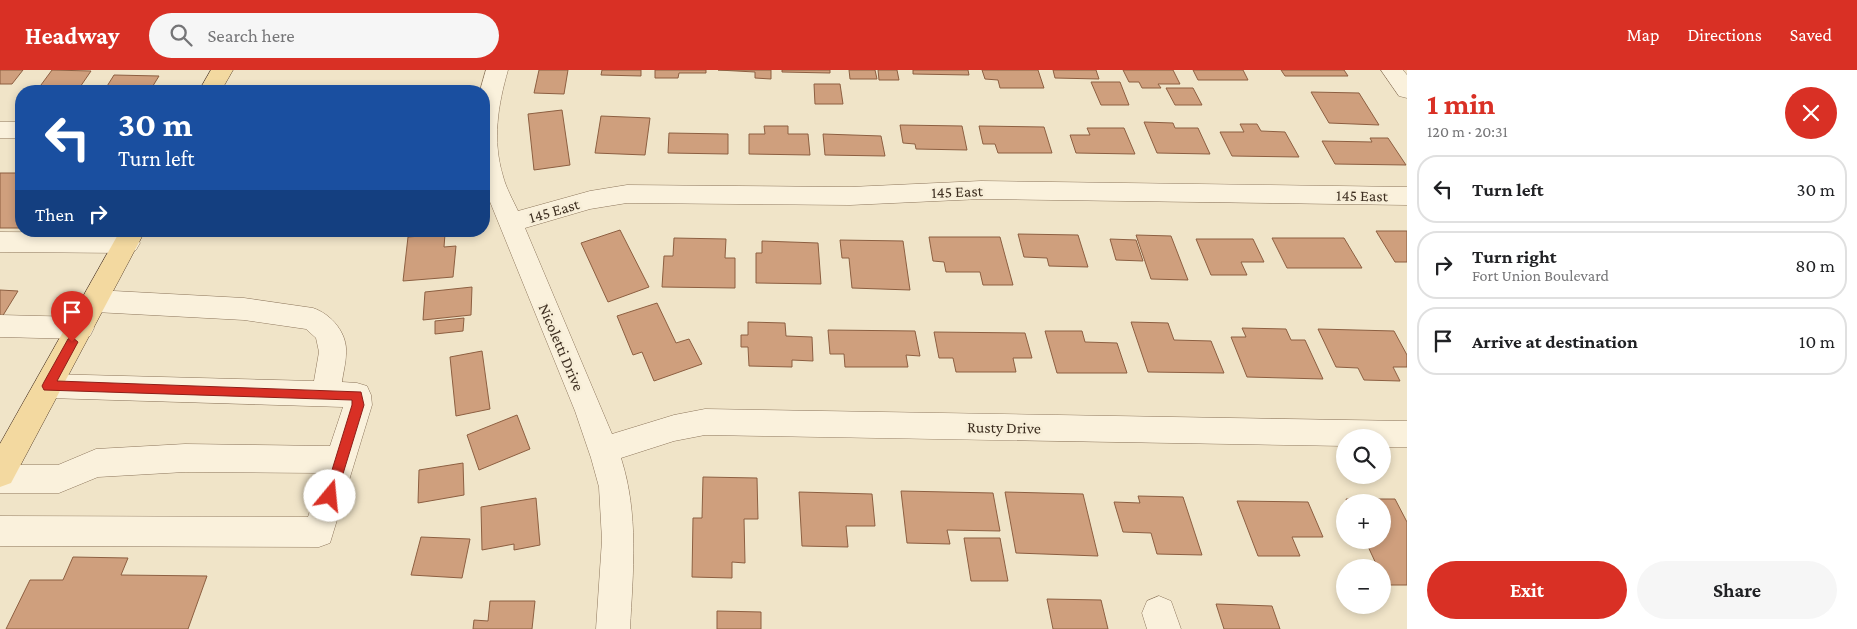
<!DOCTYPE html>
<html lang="en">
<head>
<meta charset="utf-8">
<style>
  :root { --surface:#fff; --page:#f6f6f6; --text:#202124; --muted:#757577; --line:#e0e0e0; --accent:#d93025 }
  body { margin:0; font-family:"Crimson Pro",serif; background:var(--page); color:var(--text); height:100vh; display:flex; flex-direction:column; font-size:19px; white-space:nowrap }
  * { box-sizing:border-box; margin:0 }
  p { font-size:16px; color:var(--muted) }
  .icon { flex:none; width:28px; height:28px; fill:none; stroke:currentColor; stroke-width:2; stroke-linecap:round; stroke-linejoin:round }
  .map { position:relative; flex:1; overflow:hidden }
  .sheet { display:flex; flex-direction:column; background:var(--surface); width:450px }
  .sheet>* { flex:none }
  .guide { position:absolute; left:15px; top:15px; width:475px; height:152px; border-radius:20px; box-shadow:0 2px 8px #0003; background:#1a4fa0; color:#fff; overflow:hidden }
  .controls { position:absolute; left:1336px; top:359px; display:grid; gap:10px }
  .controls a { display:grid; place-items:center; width:55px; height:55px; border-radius:50%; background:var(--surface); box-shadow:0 2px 8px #0003; font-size:25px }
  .pin { position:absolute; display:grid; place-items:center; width:42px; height:42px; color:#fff; margin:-51px -21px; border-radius:50% 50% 50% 0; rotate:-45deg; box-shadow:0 0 5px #0007 }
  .pin .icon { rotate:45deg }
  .me { position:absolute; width:55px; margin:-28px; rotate:17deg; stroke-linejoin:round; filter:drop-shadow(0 0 4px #0008) }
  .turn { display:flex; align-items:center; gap:18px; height:105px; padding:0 20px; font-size:22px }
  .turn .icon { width:65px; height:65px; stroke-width:2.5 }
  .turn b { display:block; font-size:35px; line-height:42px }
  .then { display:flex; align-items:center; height:48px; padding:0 20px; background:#0003; gap:10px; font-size:19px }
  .round { display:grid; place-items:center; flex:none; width:52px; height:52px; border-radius:26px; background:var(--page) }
  .overview { display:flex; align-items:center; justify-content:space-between; height:85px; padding:0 20px }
  h1 { font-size:30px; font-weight:700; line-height:38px; color:var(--accent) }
  .cta { display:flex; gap:10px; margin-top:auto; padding:10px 20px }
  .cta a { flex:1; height:58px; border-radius:30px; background:var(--accent); color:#fff; font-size:20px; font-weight:700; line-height:58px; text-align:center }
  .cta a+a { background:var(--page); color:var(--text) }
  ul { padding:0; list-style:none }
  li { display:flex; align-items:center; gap:15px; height:68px; margin:0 10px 8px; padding:0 10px; border:2px solid var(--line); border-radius:20px }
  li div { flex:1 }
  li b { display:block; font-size:19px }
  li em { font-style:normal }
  header { display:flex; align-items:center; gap:30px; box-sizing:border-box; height:70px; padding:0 25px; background:var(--accent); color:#fff }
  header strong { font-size:24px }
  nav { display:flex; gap:28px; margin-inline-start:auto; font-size:18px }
  .search { width:350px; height:45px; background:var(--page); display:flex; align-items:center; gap:12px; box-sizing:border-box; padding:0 18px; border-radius:28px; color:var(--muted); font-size:19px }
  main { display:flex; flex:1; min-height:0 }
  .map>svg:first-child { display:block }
  .building { fill:#cf9f7d; stroke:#8d5f41 }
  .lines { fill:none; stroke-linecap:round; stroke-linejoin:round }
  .minor-casing { stroke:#8d765c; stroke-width:1 }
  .major-casing { stroke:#5b4430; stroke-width:1 }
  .minor { fill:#faf1dc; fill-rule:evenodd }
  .major { fill:#f3d9a0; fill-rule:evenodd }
  .route { fill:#d93025; stroke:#8d1f18 }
  .labels { text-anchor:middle; stroke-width:5; stroke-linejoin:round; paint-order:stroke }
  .street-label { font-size:16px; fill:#3d2e20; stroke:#f7eed8 }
</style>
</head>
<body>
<header>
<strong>Headway</strong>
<div class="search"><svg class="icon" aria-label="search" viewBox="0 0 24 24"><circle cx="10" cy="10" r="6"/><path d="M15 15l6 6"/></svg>Search here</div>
<nav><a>Map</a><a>Directions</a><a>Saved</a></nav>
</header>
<main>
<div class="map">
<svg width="1407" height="559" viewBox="0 0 1407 559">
  <rect width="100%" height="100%" fill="#f0e4c8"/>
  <g class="building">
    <polygon points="0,0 23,0 12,14 0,14"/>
    <polygon points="52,0 91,1 78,20 38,19"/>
    <polygon points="539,0 568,0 564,24 534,23"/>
    <polygon points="602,0 641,0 641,6 601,5"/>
    <polygon points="655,0 706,0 706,3 679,3 678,8 655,8"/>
    <polygon points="718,0 771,0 771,9 755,8 755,2"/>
    <polygon points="782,0 830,0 830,3 782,2"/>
    <polygon points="849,0 875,0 877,9 850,9"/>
    <polygon points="878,0 897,0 899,10 879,10"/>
    <polygon points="913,0 968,0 969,5 913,4"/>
    <polygon points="982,0 1038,0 1044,18 1000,18 998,10 985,9"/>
    <polygon points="1053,0 1096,0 1099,9 1055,8"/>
    <polygon points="1123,0 1173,0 1180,14 1158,14 1161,18 1142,18 1139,12 1129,12"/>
    <polygon points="1193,0 1243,0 1248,10 1198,10"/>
    <polygon points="1281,0 1344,0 1348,6 1285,6"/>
    <polygon points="114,5 159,6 151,19 144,19 143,21 104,21"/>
    <polygon points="1091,12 1120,12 1129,35 1101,35"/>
    <polygon points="814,14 840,14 843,34 815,34"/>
    <polygon points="1166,18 1193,18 1202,35 1175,35"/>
    <polygon points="1311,22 1359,23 1379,55 1329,53"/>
    <polygon points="562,40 570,95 534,100 528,44"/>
    <polygon points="601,46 650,48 645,85 595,83"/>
    <polygon points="1144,52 1173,53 1175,58 1198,58 1210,84 1157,83"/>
    <polygon points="1240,54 1257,54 1261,61 1285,62 1299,87 1232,86 1220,62 1244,62"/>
    <polygon points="900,55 962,56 967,80 916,79 915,74 903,73"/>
    <polygon points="764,56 788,56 788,64 808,64 810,85 749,84 749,64 765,64"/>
    <polygon points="979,56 1044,57 1052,83 998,83 995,74 983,74"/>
    <polygon points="1087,58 1124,58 1135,84 1076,83 1070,65 1090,65"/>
    <polygon points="669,63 728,64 728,84 668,83"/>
    <polygon points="823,64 881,66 885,86 825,85"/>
    <polygon points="1370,68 1388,68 1406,95 1335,94 1322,71 1372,72"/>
    <rect x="0" y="103" width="21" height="55"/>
    <polygon points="620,160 649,217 608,232 581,173"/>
    <polygon points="1376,161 1407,161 1407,192 1395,192"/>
    <polygon points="445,164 444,177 456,176 453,207 403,211 408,167"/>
    <polygon points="1018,164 1078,165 1088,197 1049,196 1047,188 1024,187"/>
    <polygon points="1136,165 1171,166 1188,210 1151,209"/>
    <polygon points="929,167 1000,167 1013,215 983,215 980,202 946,202 944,192 933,191"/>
    <polygon points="674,168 726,169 725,188 735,188 735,218 662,217 664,186 673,186"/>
    <polygon points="1272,168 1344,168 1362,198 1287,198"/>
    <polygon points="1110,169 1136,170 1143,191 1116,190"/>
    <polygon points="1196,169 1253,169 1264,192 1241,192 1247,205 1211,205"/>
    <polygon points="840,170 903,171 910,220 852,218 849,188 842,188"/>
    <polygon points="762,171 818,173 821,214 756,213 756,183 762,183"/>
    <polygon points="472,217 471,245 423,250 425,222"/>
    <polygon points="0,220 18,221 2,247 0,247"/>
    <polygon points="657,233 676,273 689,269 702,294 654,311 642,282 633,285 617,246"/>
    <polygon points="464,248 463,261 435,264 435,251"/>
    <polygon points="748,252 785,253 786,266 812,267 813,291 792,290 792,297 749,296 748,277 741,277 741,265 748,265"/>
    <polygon points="1131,252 1168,253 1174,270 1211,271 1224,303 1148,302"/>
    <polygon points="1242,258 1286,259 1291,270 1305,270 1323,309 1247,307 1231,267 1246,267"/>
    <polygon points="1318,259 1394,261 1407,285 1407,297 1393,297 1400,311 1364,310 1358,298 1336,297"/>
    <polygon points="828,260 915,261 920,286 906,285 908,297 845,297 844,284 830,284"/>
    <polygon points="1045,261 1082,261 1085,272 1117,273 1127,303 1057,303"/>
    <polygon points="934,262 1025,263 1032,288 1013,288 1016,302 956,302 953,288 939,288"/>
    <polygon points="482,281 490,339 456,346 450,287"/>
    <polygon points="517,345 530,379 479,400 467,365"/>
    <polygon points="463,393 464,425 418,433 419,400"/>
    <polygon points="703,407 757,408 758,449 744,449 745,493 732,492 732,508 692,507 693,448 702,448"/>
    <polygon points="901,421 993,423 1000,461 947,460 950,474 907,473"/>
    <polygon points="799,422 872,424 875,456 846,456 848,477 802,476"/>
    <polygon points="1005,422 1083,424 1098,486 1016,483"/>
    <polygon points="1138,426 1183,427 1202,485 1157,484 1151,463 1123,462 1114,432 1140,433"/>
    <polygon points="536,428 540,475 514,480 514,474 482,480 481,437"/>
    <polygon points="1346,429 1395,429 1407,452 1407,515 1386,515 1382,508 1382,498 1378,498 1365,470 1382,470 1382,432 1347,432"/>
    <polygon points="1237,431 1308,432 1323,467 1292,467 1300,486 1258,486"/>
    <polygon points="421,467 470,469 462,508 411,505"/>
    <polygon points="964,468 1000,468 1008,511 971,511"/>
    <polygon points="73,487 128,488 121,505 207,506 188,559 6,559 30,510 63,510"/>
    <polygon points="1047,529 1101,530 1108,559 1053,559"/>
    <polygon points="490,531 535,531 532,559 473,559 474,550 488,551"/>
    <polygon points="1216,534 1272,536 1280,559 1224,559"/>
    <polygon points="717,541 761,542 761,559 717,559"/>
  </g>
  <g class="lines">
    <g class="minor-casing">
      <g id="minor">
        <path d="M486,0h22c-10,35 -16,70 -5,106 3,12 10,24 15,35l72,-20 37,-6 223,2 131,-6 426,6v18l-426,-6 -131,6 -223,-2 -37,6 -65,19 87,206 62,-19 31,-6 702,12v26h-25v-9h-37v8l-640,-11 -31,6 -53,17c18,56 12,114 9,171h-34l6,-89 -3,-53 -8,-29 -16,-47 -91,-224v-96h-4z"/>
        <polygon points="1381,0 1403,0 1407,5 1407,28 1399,26"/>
        <rect x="0" y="52" width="21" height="16"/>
        <polygon points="0,162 127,163 136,166 140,173 136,180 127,183 0,182"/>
        <path d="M95,220l149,8 69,10c18,6 35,25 33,46 0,9 -3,19 -4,28l15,1 10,3 4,9 1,10 -42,138 -11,4 -319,-1v-30l308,1 14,-44 -137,-1 -87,5 -39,16h-59v-28h58l38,-16 89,-5 145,2 13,-39 -295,-9 -10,-3 -4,-9 4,-9 10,-3 266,7 5,-29 -3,-14 -10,-9 -62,-9 -149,-8 -9,-3 -4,-8 4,-8z"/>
        <polygon points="0,245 80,247 90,250 94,258 90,266 80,269 0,267"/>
        <polygon points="1159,526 1171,531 1181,559 1147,559 1142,543 1147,531"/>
      </g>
    </g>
    <g class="major-casing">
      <g id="major">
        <polygon points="211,0 233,0 221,21 199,21"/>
        <polygon points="120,161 145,161 11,413 0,417 0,374"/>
      </g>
    </g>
    <use href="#minor" class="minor"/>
    <use href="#major" class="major"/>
  </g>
  <polygon class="route" points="72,267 78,272 57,311 361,322 364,335 335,430 330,432 326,430 324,426 352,335 352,330 44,320 42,316 44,312 68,269"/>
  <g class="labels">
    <g class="street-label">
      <text transform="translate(957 121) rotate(-2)" y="6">145 East</text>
      <text transform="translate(1362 125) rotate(1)" y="6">145 East</text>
      <text transform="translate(554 140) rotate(-16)" y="6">145 East</text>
      <text transform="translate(562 277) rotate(67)" y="6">Nicoletti Drive</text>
      <text transform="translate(1004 357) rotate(1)" y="6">Rusty Drive</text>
    </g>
  </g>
</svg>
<div class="controls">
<a><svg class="icon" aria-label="search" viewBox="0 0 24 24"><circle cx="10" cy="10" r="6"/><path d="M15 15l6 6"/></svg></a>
<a>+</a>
<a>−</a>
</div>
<div class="pin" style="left:72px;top:272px;background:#d93025"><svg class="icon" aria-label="arrive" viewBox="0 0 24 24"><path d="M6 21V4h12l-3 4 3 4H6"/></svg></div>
<svg class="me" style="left:330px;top:426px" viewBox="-20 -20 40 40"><circle r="19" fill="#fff"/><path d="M0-13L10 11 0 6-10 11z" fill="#d93025"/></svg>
<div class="guide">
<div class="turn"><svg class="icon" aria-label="left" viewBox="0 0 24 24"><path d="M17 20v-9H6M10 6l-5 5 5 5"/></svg><div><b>30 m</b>Turn left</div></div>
<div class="then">Then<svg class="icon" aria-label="right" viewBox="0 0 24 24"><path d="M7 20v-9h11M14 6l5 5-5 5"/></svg></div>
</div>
</div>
<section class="sheet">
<div class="overview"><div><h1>1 min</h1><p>120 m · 20:31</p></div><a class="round" style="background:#d93025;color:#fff"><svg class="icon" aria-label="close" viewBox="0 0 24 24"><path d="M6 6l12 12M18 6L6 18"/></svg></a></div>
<ul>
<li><svg class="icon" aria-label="left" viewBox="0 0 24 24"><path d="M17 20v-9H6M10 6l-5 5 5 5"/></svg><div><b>Turn left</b></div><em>30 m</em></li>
<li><svg class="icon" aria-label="right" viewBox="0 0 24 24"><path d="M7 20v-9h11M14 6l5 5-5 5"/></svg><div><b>Turn right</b><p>Fort Union Boulevard</p></div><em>80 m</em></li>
<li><svg class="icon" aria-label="arrive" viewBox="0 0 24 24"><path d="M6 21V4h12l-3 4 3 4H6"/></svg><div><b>Arrive at destination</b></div><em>10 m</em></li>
</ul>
<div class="cta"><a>Exit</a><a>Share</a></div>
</section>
</main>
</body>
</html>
